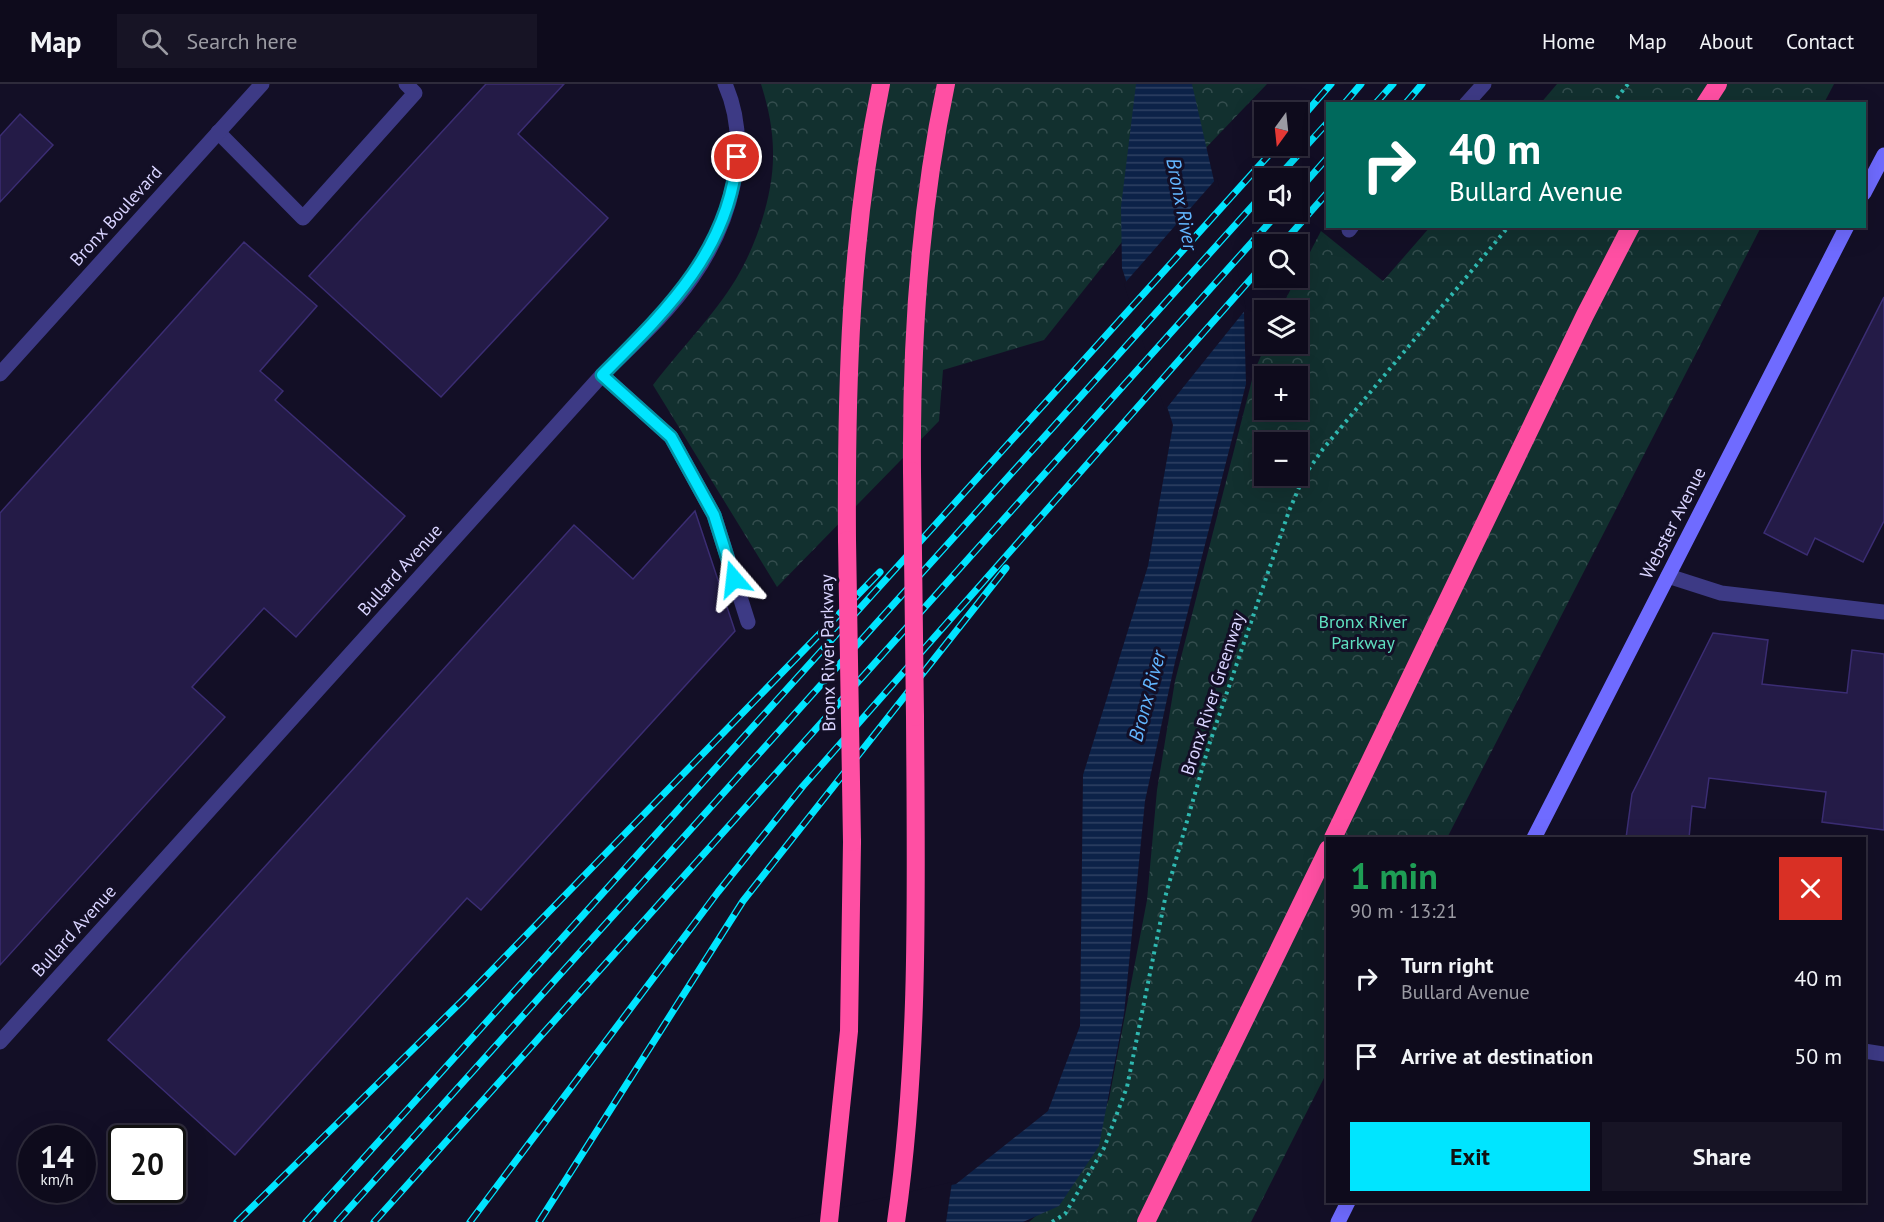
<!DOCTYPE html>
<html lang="en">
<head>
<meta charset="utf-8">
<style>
  :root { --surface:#0e0b1c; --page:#171425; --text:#f1f3f6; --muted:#9b9ba3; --line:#2e2b3b; --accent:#00e5ff }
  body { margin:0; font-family:"PT Sans",sans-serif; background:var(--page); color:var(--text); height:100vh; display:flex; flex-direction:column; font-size:22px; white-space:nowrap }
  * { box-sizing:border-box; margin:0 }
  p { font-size:20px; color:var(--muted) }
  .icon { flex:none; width:33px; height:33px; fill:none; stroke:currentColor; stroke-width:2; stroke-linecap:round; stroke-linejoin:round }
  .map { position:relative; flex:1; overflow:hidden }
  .details { position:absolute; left:1326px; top:753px; width:540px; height:366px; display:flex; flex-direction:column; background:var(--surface); border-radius:0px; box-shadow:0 6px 24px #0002,0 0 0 2px var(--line) }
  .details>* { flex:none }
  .guide { position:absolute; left:1326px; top:18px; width:540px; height:126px; border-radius:0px; box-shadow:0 6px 24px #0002,0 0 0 2px var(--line); background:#00695c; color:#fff; overflow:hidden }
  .needle { width:39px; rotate:195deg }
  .tools { position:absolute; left:1254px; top:18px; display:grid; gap:12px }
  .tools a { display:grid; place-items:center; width:54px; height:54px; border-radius:0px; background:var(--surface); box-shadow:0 6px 24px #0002,0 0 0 2px var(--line); font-size:30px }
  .speed { position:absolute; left:18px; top:1041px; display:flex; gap:12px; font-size:30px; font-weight:700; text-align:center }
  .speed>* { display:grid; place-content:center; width:78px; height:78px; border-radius:50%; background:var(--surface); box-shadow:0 6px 24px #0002,0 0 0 2px var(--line); line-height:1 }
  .speed small { font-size:15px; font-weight:400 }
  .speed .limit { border:3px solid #111; border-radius:9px; background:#fff; color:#111 }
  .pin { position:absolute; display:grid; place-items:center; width:51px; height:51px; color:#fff; margin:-26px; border:3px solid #fff; border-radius:50%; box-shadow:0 2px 6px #0007 }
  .me { position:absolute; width:66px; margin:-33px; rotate:343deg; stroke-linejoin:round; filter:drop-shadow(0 0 4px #0008) }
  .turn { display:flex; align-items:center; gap:21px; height:126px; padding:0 24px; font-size:27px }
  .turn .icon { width:78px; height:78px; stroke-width:2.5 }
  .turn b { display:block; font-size:42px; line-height:51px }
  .round { display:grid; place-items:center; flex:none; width:63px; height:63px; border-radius:0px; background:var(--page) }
  .summary { display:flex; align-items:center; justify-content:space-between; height:102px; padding:0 24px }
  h1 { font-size:36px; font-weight:700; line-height:45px; color:#1e9e55 }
  .button { display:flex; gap:12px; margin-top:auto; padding:12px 24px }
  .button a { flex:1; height:69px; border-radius:0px; background:var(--accent); color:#111; font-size:24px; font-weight:700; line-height:69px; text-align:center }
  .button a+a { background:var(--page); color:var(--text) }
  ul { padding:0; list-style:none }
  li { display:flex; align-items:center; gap:18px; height:78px; padding:0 24px }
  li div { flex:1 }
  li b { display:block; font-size:22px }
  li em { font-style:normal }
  header { display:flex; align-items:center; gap:36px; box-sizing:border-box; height:84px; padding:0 30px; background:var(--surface); border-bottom:2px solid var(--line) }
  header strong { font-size:28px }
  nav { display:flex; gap:33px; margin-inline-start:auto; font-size:21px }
  .search { width:420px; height:54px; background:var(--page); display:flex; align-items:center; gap:15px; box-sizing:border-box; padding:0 21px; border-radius:0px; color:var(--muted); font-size:22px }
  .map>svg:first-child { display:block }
  .forest { fill:url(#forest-crowns); fill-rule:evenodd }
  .water { fill:url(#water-rules) }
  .pier { fill:#130f26 }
  .building { fill:#241b47; stroke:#3b2d73; stroke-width:1.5 }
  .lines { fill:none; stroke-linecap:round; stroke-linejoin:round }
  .path { stroke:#2fb8b0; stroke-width:4; stroke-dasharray:3 4.5; stroke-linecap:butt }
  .lane { stroke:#3d3a85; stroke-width:15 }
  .street { stroke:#3d3a85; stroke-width:15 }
  .secondary { stroke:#6f6bff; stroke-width:15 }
  .highway { stroke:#ff4fa3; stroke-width:18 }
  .rail-casing { stroke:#00e5ff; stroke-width:7 }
  .rail { stroke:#130f26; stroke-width:4.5; stroke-dasharray:14; stroke-linecap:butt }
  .highway-bridge { stroke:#ff4fa3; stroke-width:18 }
  .route-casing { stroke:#0095a6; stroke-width:15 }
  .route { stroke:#00e5ff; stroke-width:10 }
  .labels { text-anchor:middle; stroke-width:6; stroke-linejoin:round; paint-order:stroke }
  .street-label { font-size:18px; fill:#d9d4ff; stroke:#130f26 }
  .park-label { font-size:18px; fill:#5fe0c0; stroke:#130f26 }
  .water-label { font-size:20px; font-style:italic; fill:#62b6ff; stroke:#130f26 }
</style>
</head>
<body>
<header>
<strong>Map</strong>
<div class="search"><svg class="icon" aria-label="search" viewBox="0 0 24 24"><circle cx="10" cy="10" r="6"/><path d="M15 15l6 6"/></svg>Search here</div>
<nav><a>Home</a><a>Map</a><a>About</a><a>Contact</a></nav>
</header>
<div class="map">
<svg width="1884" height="1138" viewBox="0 0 1884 1138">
  <defs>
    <pattern id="forest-crowns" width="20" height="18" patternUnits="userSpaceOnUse" patternTransform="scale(1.5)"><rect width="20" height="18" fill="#12302f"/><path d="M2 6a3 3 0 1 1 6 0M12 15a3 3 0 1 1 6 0" fill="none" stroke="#344d4e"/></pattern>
    <pattern id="water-rules" width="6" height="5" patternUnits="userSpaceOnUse" patternTransform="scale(1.5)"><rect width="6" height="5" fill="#0c2248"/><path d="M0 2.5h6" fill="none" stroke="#2f4163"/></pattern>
  </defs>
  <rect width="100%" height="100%" fill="#130f26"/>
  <g class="forest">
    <path d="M761,0h506l-114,119 -109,137 -101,30 -4,51 -162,166 -124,-202c25,-33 62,-71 83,-106 21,-35 38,-86 37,-127 0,-23 -5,-46 -12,-68z"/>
    <polygon points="1557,0 1834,0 1824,19 1540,20"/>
    <path d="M1430,143h331l-314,611h-119l-1,234 -76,150h-222l39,-34 22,-40 19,-49 38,-199 10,-110 18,-109 79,-309 12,-28h32v-34h-18l41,-79 62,50zM1264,292h34v34h-34zM1264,358h34v34h-34z"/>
  </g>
  <polygon class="water" points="1136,0 1192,0 1244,229 1246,300 1175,578 1145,717 1124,930 1099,1062 1059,1122 1023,1138 791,1138 956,1100 1048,1027 1080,942 1083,691 1148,482 1173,341 1122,184 1121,123"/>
  <g class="pier">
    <polygon points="1217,94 1246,225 1165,326 1124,200"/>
    <polygon points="952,1098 946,1138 788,1138 791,1135"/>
  </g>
  <g class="building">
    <polygon points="486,0 564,0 518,50 608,134 441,313 309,192"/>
    <polygon points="20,30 53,61 0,118 0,52"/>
    <polygon points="244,158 317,222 260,287 283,307 275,316 405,432 296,553 264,524 192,603 225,633 0,881 0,429"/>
    <polygon points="1884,213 1884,437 1863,478 1815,454 1807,471 1764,449"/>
    <polygon points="695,427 735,547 481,826 467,814 235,1071 108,956 574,441 633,495"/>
    <polygon points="1713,549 1768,556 1762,600 1847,609 1852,566 1884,570 1884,746 1822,738 1826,708 1709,694 1705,724 1692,722 1689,754 1626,754 1632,710"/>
  </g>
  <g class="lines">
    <g class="path">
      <polyline points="1612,20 1628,0"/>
      <polyline points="1052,1138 1065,1130 1104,1064 1127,1003 1166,810 1209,661 1289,427 1304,392 1323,365 1509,142"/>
    </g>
    <g class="lane">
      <polyline points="1466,20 1484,0"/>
      <polyline points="218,48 303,134 415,9 406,0"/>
      <polyline points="1349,146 1352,142"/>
      <polyline points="602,291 671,353 714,431 748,538"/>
    </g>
    <g class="street">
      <polyline points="0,290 262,0"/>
      <polyline points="1668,492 1721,509 1884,528"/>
      <path d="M0,958l602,-667c31,-31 65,-61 90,-97 38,-54 61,-131 33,-194"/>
      <polyline points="1864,967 1884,970"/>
    </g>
    <g class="secondary">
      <polyline points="1864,109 1884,71"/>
      <polyline points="1534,754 1847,142"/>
      <polyline points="1338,1138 1348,1118"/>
    </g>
    <g class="highway">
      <polyline points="1705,20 1718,0"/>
      <path d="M912,387c-1,-130 7,-259 34,-387"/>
      <path d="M847,456c-1,-154 3,-305 34,-456"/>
      <polyline points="1333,754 1585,231 1631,142"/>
      <polyline points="829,1138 849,947 852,758"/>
      <path d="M896,1138c24,-167 20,-337 19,-505"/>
      <polyline points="1146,1138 1328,765"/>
    </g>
    <g class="rail-casing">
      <g id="rail">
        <polyline points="1344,20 1361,0"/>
        <polyline points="1375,20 1393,0"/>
        <polyline points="1405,20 1422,0"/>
        <polyline points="1298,38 1331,0"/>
        <polyline points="1277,94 1328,38"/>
        <polyline points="1298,107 1328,73"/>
        <polyline points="1282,160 1328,108"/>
        <polyline points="237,1138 463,916 880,488"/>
        <polyline points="306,1138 1277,62"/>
        <polyline points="337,1138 1264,109"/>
        <polyline points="374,1138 1279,128"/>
        <polyline points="470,1138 718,808 803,702 1264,180"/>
        <polyline points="539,1138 743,817 1006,484"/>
      </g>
    </g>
    <use href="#rail" class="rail"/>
    <g class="highway-bridge">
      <polyline points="912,387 915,633"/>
      <polyline points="847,456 852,758"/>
    </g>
  </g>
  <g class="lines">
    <g class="route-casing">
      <path id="route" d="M734,495l-20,-64 -43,-78 -69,-62c63,-63 127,-124 135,-218"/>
    </g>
    <use href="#route" class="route"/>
  </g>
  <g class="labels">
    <g class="street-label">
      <text transform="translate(116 132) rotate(-48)" y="6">Bronx Boulevard</text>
      <text transform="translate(1673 439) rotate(-63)" y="6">Webster Avenue</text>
      <text transform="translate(400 486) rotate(-48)" y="6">Bullard Avenue</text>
      <text transform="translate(828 569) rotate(-91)" y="6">Bronx River Parkway</text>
      <text transform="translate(1213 610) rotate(-72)" y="6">Bronx River Greenway</text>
      <text transform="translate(74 847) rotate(-48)" y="6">Bullard Avenue</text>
    </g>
    <g class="park-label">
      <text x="1363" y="544">Bronx River<tspan x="1363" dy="21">Parkway</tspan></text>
    </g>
    <g class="water-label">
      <text transform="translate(1182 120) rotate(79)" y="7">Bronx River</text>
      <text transform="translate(1147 612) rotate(-75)" y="7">Bronx River</text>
    </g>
  </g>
</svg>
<div class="tools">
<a><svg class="needle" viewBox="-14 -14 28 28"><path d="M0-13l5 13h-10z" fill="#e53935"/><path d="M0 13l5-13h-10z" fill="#9b9ba3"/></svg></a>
<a><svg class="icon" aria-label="sound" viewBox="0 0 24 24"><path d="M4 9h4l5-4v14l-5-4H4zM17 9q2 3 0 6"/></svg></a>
<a><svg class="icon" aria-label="search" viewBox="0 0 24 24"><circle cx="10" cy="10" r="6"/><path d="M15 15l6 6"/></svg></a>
<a><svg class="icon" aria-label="layers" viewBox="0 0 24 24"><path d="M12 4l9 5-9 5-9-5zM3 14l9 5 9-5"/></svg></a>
<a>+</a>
<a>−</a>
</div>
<div class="speed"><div>14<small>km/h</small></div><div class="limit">20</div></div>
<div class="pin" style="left:737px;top:73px;background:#d93025"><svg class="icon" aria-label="arrive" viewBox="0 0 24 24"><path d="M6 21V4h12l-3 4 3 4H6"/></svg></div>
<svg class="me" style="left:734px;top:495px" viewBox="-20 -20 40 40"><path d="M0-17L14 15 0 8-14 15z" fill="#00e5ff" stroke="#fff" stroke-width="4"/></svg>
<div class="guide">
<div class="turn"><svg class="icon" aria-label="right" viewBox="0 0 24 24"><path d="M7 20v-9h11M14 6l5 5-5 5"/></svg><div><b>40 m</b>Bullard Avenue</div></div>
</div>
<section class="details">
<div class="summary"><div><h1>1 min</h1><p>90 m · 13:21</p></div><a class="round" style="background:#d93025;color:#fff"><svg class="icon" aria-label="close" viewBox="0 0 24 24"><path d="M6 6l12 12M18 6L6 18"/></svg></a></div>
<ul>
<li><svg class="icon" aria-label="right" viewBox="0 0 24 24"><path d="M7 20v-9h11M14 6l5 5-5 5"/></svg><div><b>Turn right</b><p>Bullard Avenue</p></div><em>40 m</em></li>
<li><svg class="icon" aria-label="arrive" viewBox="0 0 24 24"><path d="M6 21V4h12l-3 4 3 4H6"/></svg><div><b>Arrive at destination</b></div><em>50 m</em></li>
</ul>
<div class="button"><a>Exit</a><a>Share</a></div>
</section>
</div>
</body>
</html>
